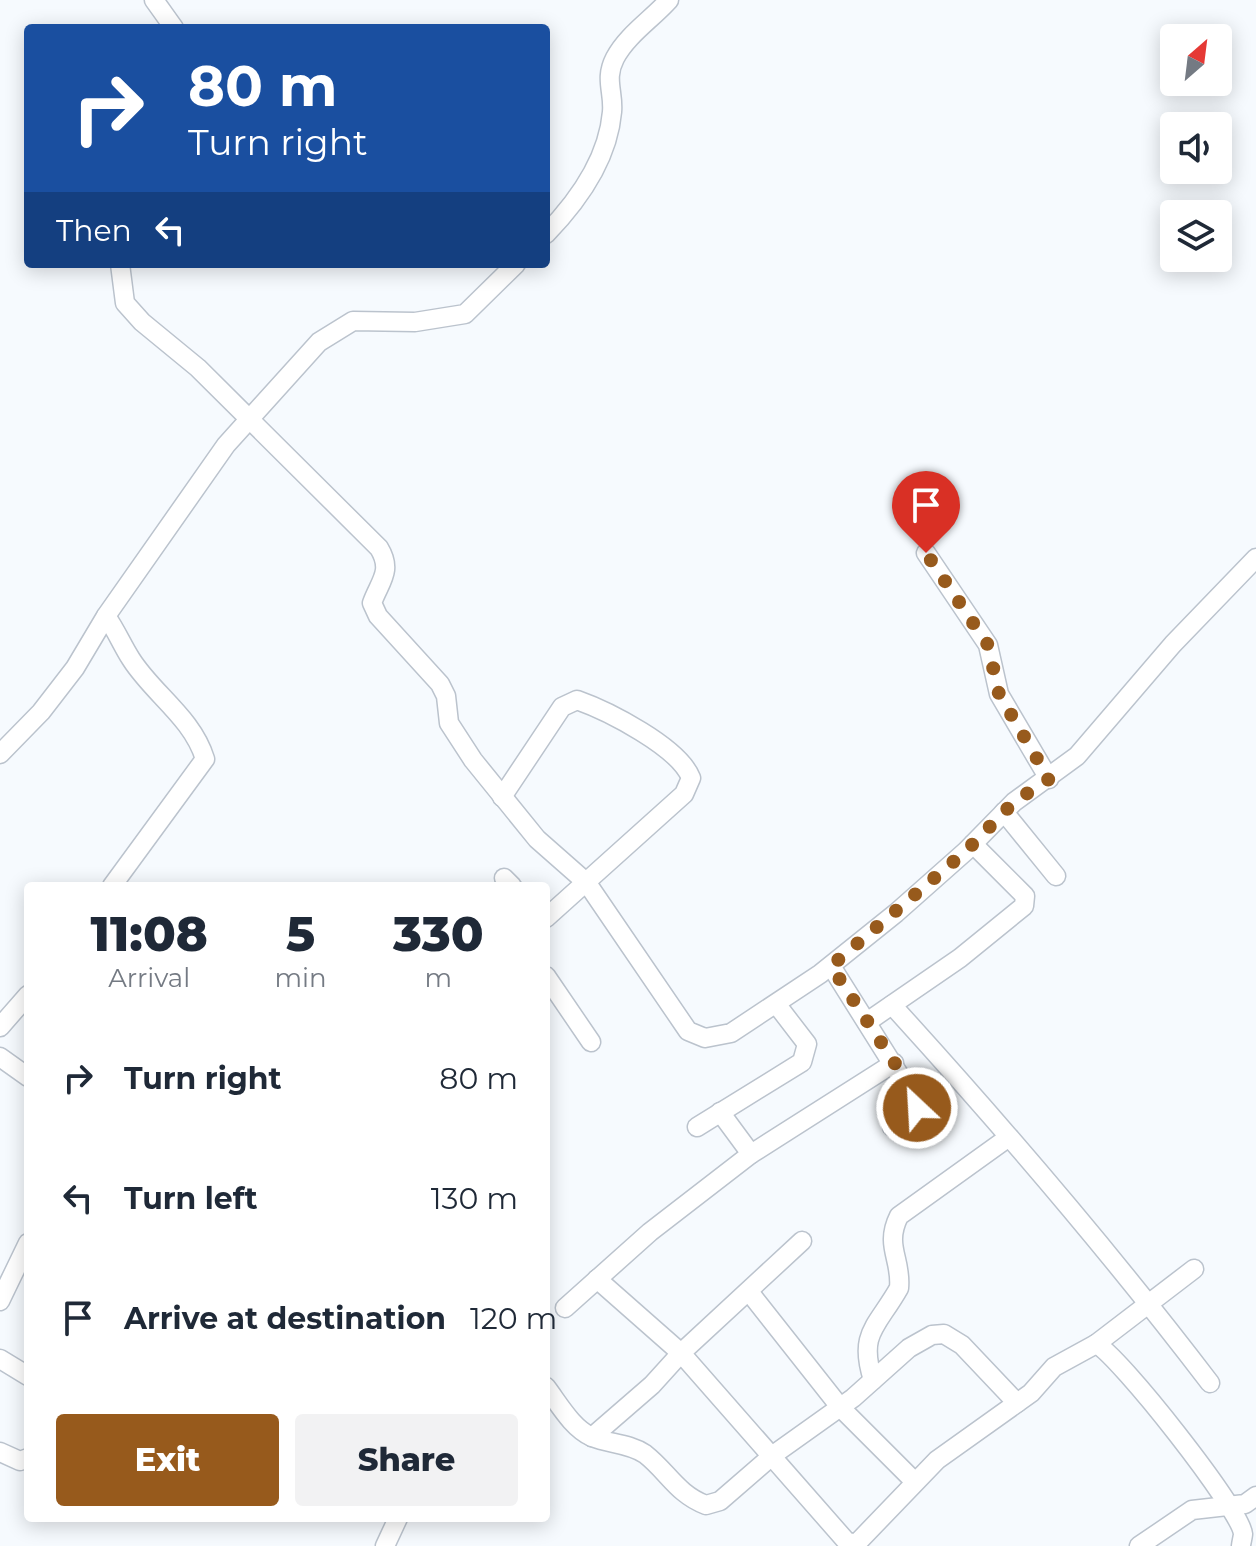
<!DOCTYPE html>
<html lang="en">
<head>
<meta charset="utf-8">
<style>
  :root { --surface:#fff; --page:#f2f2f3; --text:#1f2937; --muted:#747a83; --accent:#975a1c }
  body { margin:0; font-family:Montserrat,sans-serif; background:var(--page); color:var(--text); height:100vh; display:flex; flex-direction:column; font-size:30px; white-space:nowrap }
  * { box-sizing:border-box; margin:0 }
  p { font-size:26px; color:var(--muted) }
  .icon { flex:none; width:44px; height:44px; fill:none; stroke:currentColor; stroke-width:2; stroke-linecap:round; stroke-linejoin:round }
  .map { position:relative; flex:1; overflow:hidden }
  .side { position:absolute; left:24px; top:882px; width:526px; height:640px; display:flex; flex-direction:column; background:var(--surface); border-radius:8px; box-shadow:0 4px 20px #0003 }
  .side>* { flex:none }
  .guide { position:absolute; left:24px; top:24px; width:526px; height:244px; border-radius:8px; box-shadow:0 4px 20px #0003; background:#1a4fa0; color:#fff; overflow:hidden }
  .needle { width:52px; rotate:28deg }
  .buttons { position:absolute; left:1160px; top:24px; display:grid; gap:16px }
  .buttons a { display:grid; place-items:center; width:72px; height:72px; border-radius:8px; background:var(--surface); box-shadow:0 4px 20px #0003; font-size:40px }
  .pin { position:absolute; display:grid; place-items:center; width:68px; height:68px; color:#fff; margin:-82px -34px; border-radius:50% 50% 50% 0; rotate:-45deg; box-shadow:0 0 8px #0007 }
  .pin .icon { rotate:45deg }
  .me { position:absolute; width:88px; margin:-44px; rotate:335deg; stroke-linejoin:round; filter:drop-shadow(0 0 6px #0008) }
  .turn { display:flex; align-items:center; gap:28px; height:168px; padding:0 32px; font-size:36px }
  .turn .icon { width:104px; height:104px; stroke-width:2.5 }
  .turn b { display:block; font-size:56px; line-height:68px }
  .then { display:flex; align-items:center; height:76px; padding:0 32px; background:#0003; gap:16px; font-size:30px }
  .eta { display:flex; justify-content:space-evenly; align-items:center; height:136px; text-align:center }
  .eta b { font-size:48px; font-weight:800; line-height:56px }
  .button { display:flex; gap:16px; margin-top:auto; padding:16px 32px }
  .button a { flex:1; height:92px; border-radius:8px; background:var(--accent); color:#fff; font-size:32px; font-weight:800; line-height:92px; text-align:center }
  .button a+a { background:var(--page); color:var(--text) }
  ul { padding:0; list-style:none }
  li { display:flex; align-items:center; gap:24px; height:120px; padding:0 32px }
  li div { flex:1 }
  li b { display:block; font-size:30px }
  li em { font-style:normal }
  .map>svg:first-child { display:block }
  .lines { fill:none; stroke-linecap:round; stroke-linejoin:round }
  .minor-casing { stroke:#bbc3cd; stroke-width:21 }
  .minor { stroke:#fff; stroke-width:18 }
  .route { stroke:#975a1c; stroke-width:14; stroke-dasharray:0 25.2 }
</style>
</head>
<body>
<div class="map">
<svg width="1256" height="1546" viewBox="0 0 1256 1546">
  <rect width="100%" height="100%" fill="#f6fafe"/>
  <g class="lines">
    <g class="minor-casing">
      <g id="minor">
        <polyline points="154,0 174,28"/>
        <path d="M546,234c32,-33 62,-74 66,-122 2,-20 -8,-33 3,-54 12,-23 37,-39 54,-58"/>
        <path d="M120,264l5,39 17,19 56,46 181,180c14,23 1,33 -7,55l6,13 62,68 6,12 3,27 24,37 64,79 50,44 101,148 17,7 26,-5 89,-59 76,-61 70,-62 48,-49 63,-46 96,-112 83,-86"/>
        <polyline points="926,553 988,645 999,694 1049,779"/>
        <path d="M106,616c10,14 16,29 25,43 22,35 61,58 74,100l-93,127"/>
        <polyline points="0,754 41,712 75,668 106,616 226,445 319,342 353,321 415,322 465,314 516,264"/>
        <path d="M502,797l60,-90 15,-7c31,11 102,47 114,78l-7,16 -138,124"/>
        <polyline points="1004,812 1056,876"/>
        <polyline points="504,878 512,886"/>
        <polyline points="831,966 917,1103 911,1115 892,1127"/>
        <polyline points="546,976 591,1042"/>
        <path d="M892,1005c111,122 218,247 318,378"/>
        <polyline points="867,1022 960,958 1024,906 1025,896 973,844"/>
        <polyline points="0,1027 28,995"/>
        <polyline points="0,1057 28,1077"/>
        <polyline points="720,1112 751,1154"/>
        <polyline points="697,1127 802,1062 807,1044 777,1005"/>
        <path d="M802,1241l-121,112 165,188 9,3 5,-4 77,-80 94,-67 23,-26 42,-23c22,10 145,166 147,190 0,2 -2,10 -2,12"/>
        <polyline points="750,1293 840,1407 914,1481"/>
        <polyline points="0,1301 28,1243"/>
        <polyline points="565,1308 650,1232 751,1154 894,1063"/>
        <polyline points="1096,1344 1194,1269"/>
        <polyline points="0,1359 28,1376"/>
        <path d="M873,1380c-15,-47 4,-53 26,-92 3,-29 -15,-42 0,-72l110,-79"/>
        <path d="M546,1387c13,17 26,41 46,50 17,7 37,6 53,17 23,18 32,40 61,51l14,-4 53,-46 80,-57 56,-50 23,-13 12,-1 18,11 55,58"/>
        <polyline points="592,1437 652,1385 681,1353 597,1279"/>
        <polyline points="0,1452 20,1461 28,1458"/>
        <polyline points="385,1546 398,1518"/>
        <polyline points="1139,1546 1192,1510 1245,1504 1256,1496"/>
      </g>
    </g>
    <use href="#minor" class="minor"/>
  </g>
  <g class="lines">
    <polyline class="route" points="917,1108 911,1088 831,966 966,851 1014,802 1049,779 999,694 988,645 926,553"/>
  </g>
</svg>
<div class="buttons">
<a><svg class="needle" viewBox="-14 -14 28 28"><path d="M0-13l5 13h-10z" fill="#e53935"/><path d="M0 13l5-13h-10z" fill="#747a83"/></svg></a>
<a><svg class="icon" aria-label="sound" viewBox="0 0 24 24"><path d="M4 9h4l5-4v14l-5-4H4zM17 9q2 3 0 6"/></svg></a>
<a><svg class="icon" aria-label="layers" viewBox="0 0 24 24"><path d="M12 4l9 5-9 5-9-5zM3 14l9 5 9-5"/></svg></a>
</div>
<div class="pin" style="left:926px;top:553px;background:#d93025"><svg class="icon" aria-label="arrive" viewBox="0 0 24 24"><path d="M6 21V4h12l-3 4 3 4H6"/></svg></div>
<svg class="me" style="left:917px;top:1108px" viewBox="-20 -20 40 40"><circle r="17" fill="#975a1c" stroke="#fff" stroke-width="3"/><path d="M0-11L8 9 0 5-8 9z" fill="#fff"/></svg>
<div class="guide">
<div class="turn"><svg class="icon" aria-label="right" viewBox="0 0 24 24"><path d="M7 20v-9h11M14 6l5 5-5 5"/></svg><div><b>80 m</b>Turn right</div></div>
<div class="then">Then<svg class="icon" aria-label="left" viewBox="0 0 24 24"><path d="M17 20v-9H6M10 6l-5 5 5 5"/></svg></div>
</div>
<section class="side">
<div class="eta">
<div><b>11:08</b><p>Arrival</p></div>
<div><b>5</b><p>min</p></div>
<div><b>330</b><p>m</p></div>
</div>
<ul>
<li><svg class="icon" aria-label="right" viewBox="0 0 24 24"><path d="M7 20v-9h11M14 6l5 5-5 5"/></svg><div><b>Turn right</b></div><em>80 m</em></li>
<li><svg class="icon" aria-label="left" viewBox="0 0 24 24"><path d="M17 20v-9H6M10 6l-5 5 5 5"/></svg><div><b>Turn left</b></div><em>130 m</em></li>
<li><svg class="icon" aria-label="arrive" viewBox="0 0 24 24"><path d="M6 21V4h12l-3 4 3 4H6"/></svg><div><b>Arrive at destination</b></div><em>120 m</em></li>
</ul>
<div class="button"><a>Exit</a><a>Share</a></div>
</section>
</div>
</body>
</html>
